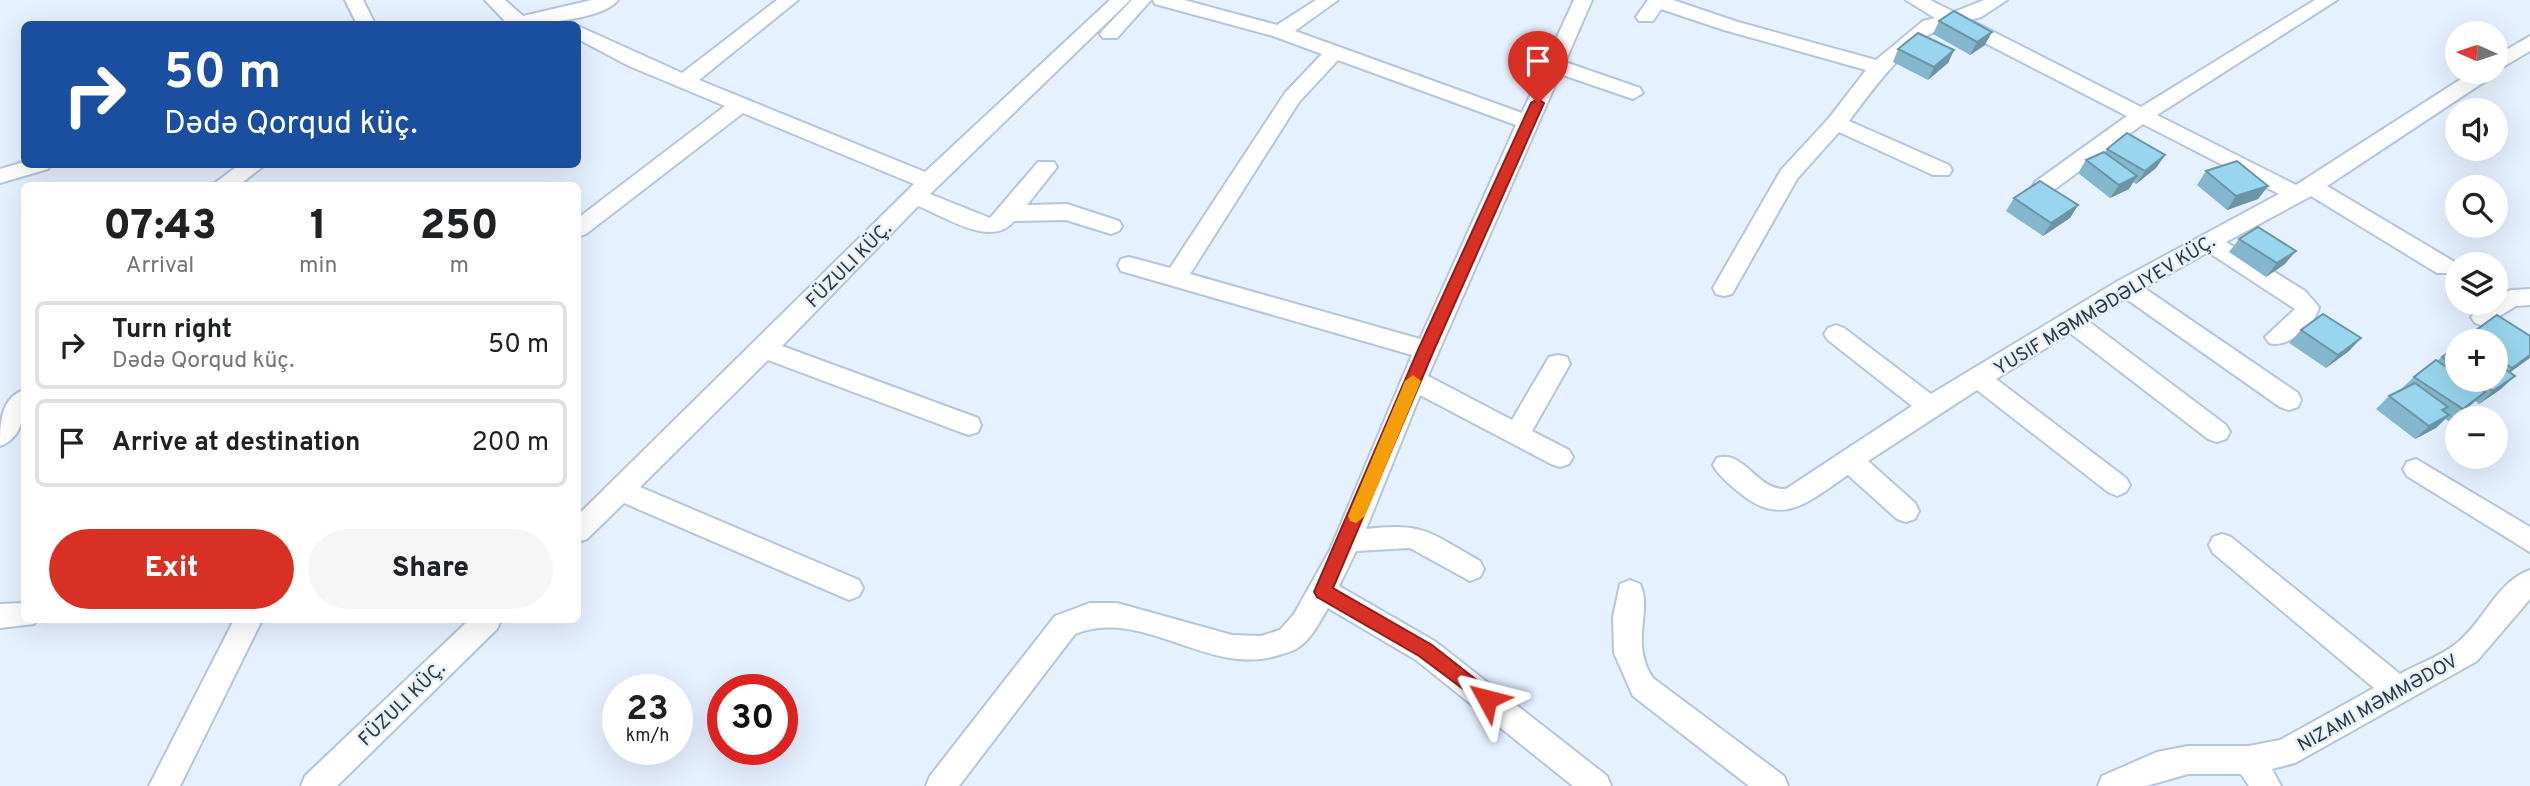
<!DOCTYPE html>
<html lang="en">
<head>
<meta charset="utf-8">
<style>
  :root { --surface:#fff; --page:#f6f6f6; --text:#202124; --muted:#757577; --line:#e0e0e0; --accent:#d93025 }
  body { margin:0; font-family:Overpass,sans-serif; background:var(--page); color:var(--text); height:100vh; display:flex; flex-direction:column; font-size:26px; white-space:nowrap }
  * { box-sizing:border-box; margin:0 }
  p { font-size:23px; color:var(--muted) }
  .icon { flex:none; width:38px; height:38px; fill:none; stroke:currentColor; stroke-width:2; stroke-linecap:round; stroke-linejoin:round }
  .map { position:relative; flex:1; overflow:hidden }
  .side { position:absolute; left:21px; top:182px; width:560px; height:441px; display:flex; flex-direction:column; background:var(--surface); border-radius:10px; box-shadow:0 7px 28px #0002 }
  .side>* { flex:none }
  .top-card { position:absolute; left:21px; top:21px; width:560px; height:147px; border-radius:10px; box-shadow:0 7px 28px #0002; background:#1a4fa0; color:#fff; overflow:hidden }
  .needle { width:46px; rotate:273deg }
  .tools { position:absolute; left:2445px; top:21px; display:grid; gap:14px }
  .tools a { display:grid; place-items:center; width:63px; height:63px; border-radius:50%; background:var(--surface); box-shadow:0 7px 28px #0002; font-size:35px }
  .speed { position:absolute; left:602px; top:674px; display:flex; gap:14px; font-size:35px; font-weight:700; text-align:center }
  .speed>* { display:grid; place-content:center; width:91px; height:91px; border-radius:50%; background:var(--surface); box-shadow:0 7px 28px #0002; line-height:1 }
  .speed small { font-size:18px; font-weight:400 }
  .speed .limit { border:10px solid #d22; background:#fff; color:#111 }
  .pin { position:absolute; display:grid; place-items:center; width:60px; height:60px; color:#fff; margin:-72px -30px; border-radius:50% 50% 50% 0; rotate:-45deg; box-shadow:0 0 7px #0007 }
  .pin .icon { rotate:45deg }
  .me { position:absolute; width:77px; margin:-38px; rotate:308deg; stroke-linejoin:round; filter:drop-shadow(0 0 5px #0008) }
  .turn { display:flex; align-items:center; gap:24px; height:147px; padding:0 28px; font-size:32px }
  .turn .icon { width:91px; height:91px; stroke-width:2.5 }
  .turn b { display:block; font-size:49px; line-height:60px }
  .eta { display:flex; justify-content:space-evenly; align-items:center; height:119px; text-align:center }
  .eta b { font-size:42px; font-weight:800; line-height:49px }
  .button { display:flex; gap:14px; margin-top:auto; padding:14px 28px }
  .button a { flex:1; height:80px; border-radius:42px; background:var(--accent); color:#fff; font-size:28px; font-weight:800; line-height:80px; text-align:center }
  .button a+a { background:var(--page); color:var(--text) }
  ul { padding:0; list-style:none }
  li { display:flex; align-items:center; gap:21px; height:88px; margin:0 14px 10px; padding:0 14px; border:4px solid var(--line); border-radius:10px }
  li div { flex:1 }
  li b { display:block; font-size:26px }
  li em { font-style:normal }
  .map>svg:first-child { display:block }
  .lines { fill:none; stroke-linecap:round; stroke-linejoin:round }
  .minor-casing { stroke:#b4c5dc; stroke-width:4 }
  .minor { fill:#fff; fill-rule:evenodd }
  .wall { fill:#84b7cd }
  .shaded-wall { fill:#6b95a7 }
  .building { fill:#99d5ee; stroke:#6b95a7; stroke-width:2 }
  .route { fill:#d93025; stroke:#8d1f18; stroke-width:2 }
  .slow { fill:#f59e0b }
  .labels { text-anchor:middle; stroke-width:5; stroke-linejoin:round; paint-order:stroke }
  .street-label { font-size:19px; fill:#2f363f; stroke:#e6f1ff }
</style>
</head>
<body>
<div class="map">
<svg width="2530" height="786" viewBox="0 0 2530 786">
  <rect width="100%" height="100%" fill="#e6f1ff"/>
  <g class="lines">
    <g class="minor-casing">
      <g id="minor">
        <polygon points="345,0 363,0 375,24 357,24"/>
        <path d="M485,0h20l18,16 69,-16h26c-17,22 -89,24 -116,24l2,-4z"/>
        <path d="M777,0h21l-99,80 226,92 185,-172h20l-200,194 60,24 48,-56h16l3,5 -30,38 40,-1 52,17 3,5 -3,5 -8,3 -45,-14 -52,1c-22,28 -70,-5 -96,-15l-136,140 196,72 3,7 -3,7 -9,3 -9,-3 -192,-72 -128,127 219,93 4,8 -4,8 -10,4 -225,-97 -37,36 -9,3v-27l336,-331 -171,-71 -157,121 -8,3v-19l147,-112 -96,-40 -51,-27v-13l104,47z"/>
        <polygon points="1132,0 1151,0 1117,38 1103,38 1100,34 1103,30"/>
        <path d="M1153,0h31l93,25 39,-25h22l-43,31 227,82 52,-113h18l-27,62 75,26 3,5 -10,6 -73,-25 -132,302 84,44 37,-63 9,-2 9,2 3,7 -38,67 37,19 4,7 -4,7 -9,3 -9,-3 -131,-69 -54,134c59,-7 64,4 114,32l4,8 -4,8 -10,4 -60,-33 -54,3 -17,35 97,56 171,134 4,10h-38l-157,-126 -88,-52c-8,13 -16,30 -29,39 -5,4 -14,6 -20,8 -70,23 -136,-49 -204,-21l-116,152h-33l4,-10 125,-160 35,-13h27l115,32 29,1 19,-6 14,-16 36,-64 82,-195 -291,-84 -3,-6 3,-6 8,-2 41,11 115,-175 37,-39 -49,-18 -118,-32zM1338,60l178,65 -96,214 -230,-65 109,-172z"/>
        <path d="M1648,0h25l65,22 138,38 47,-39 12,-3 -29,-18h24l24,12 30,-12h23l-26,17 -11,3 171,87 174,-107h22l-180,115 139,70 176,-113 24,-1 -3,5 -166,110 126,75 3,6 -3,6h-16l-126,-77 -85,46 79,49 14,16c-3,18 -32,42 -50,36l-4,-6 30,-28 -87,-57 -64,36 154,105 3,7 -3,7 -9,3 -9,-3 -155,-109 -37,23 138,104 4,7 -4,7 -9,3 -9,-3 -138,-106 -74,46 130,99 4,7 -4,7 -9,4 -9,-4 -131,-102 -109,71 47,42 4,8 -4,8 -9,3 -9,-3 -49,-44c-38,25 -65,54 -108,18 -10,-8 -21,-17 -27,-28l4,-7c27,-9 40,33 69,31l126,-83 -84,-66 -4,-6 4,-6 8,-3 8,3 87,66 187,-113 161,-87 -136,-70 -92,68h-16l-3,-5 3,-5 92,-66 -177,-91c-41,12 -76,63 -101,96l100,44 3,5 -3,5h-16l-94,-43 -42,47 -65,115 -8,2 -8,-2 -3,-6 68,-118 48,-52 37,-48 -142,-40 -63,-21 -8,12h-14l-3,-4z"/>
        <polygon points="2530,36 2530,51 2496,71 2496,56"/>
        <polygon points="24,162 24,164 51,164 48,169 0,183 0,169"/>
        <polygon points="240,164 266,164 238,186 211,186"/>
        <polygon points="2530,289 2530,305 2516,306 2483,326 2475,323 2471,317 2487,303 2496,303 2496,297 2511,290"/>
        <path d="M24,390c2,21 -1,48 -24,56 0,-21 0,-48 24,-56z"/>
        <polygon points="2416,459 2530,527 2530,552 2407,476 2403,469 2407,462"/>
        <path d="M2222,534l9,3 169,137c18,-10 41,-18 57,-31 27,-21 39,-61 73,-73v29l-53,62 -182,102 -23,6 9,17h-32l-8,-12h-53l-42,12h-48l4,-10 55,-24 31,-6h61l31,-6 94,-52 -161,-135 -4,-8 4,-8z"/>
        <path d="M1630,580l10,4c13,27 -11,58 13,94l131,98 4,10h-39l-116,-90 -19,-43 -1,-36 7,-33z"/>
        <polygon points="24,603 24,620 36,620 34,624 0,628 0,604"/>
        <polygon points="234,620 262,620 180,786 149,786"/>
        <polygon points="469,620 501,620 497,629 337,786 301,786 305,776"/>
      </g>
    </g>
    <use href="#minor" class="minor"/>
  </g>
  <g class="wall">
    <polygon points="1939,21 1985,45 1970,55 1933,34"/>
    <polygon points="1898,49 1954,50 1948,63 1928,80 1893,62"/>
    <polygon points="2107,149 2165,155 2156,168 2136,184 2133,182 2129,189 2110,198 2078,173 2086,160 2105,152"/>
    <polygon points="2206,171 2268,186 2258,199 2227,210 2197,185"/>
    <polygon points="2014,198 2078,205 2070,218 2043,236 2006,211"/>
    <polygon points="2239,239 2285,264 2266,277 2229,252"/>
    <polygon points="2301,330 2361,338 2349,351 2326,368 2289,343"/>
    <polygon points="2530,336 2501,389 2479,404 2475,401 2449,421 2445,419 2436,428 2415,439 2376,409 2389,396 2401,389 2414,377 2437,361 2457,345 2457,380 2496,380 2496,341 2461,341 2465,338"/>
  </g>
  <g class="shaded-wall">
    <polygon points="1992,32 1985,45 1970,55 1977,42"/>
    <polygon points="1954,50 1948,63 1928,80 1934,67"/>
    <polygon points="2165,155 2156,168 2136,184 2145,171"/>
    <polygon points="2137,176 2129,189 2110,198 2119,185"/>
    <polygon points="2268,186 2258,199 2227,210 2236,196"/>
    <polygon points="2078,205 2070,218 2043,236 2051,223"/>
    <polygon points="2296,251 2285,264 2266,277 2277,263"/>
    <polygon points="2361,338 2349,351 2326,368 2338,355"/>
    <polygon points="2530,355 2530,358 2498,381 2512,368"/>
    <polygon points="2515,376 2501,389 2479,404 2493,391"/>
    <polygon points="2485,392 2471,405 2449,421 2463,409"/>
    <polygon points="2449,415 2436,428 2415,439 2429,426"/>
  </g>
  <g class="building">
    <polygon points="1954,11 1992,32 1977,42 1939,21"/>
    <polygon points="1918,33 1954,50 1934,67 1898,49"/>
    <polygon points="2127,133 2165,155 2145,171 2107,149"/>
    <polygon points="2104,152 2137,176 2119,185 2086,160"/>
    <polygon points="2237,161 2268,186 2236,196 2206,171"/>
    <polygon points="2040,181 2078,205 2051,223 2014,198"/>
    <polygon points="2258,227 2296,251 2277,263 2239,239"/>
    <polygon points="2323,314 2361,338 2338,355 2301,330"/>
    <polygon points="2497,315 2530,336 2530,355 2512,368 2496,358 2496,341 2470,341 2465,338"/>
    <polygon points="2457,346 2457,367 2442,357"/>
    <polygon points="2436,360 2457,374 2457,380 2466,380 2485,392 2463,409 2414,377"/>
    <polygon points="2496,363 2515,376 2493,391 2476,380 2496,380"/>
    <polygon points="2415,383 2448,407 2442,410 2449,415 2429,426 2389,396"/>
  </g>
  <polygon class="route" points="1538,99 1544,103 1434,350 1333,588 1432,645 1493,693 1496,699 1493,705 1487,707 1419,656 1317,597 1314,592 1418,350 1531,103"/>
  <polygon class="slow" points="1413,375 1421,381 1365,516 1356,523 1350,521 1348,516 1405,381"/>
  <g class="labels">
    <g class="street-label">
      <text transform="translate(848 264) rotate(-45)" y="7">FÜZULI KÜÇ.</text>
      <text transform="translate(2104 304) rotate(-31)" y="7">YUSIF MƏMMƏDƏLIYEV KÜÇ.</text>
      <text transform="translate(2377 702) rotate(-29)" y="7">NIZAMI MƏMMƏDOV</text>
      <text transform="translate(401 703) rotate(-44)" y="7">FÜZULI KÜÇ.</text>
    </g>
  </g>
</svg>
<div class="tools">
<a><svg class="needle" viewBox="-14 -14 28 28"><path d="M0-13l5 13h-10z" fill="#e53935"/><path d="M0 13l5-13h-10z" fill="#757577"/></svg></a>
<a><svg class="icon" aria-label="sound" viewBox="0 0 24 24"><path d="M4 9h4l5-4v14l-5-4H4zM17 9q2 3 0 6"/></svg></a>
<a><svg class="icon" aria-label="search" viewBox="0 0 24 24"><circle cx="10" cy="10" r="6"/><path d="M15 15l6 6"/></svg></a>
<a><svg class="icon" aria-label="layers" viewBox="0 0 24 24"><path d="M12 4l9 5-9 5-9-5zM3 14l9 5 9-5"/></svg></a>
<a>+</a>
<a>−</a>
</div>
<div class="speed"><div>23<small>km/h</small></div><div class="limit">30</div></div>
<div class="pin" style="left:1538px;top:103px;background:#d93025"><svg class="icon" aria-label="arrive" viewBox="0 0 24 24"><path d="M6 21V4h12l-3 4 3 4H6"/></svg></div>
<svg class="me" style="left:1487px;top:699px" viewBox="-20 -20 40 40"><path d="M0-17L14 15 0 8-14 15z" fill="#d93025" stroke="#fff" stroke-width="4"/></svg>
<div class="top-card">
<div class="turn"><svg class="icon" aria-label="right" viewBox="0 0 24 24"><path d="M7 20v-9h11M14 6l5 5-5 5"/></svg><div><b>50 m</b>Dədə Qorqud küç.</div></div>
</div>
<section class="side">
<div class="eta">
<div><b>07:43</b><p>Arrival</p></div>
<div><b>1</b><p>min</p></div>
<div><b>250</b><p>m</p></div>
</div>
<ul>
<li><svg class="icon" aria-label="right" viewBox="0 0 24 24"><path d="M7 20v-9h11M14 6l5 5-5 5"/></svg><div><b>Turn right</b><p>Dədə Qorqud küç.</p></div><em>50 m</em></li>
<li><svg class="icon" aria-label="arrive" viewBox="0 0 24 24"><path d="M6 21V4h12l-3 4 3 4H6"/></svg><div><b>Arrive at destination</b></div><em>200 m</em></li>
</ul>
<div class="button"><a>Exit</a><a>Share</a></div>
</section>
</div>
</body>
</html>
